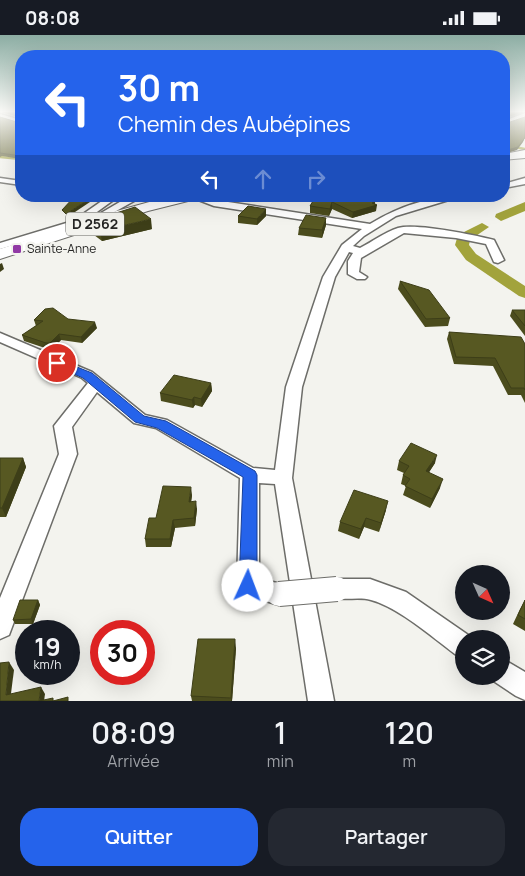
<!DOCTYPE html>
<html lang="fr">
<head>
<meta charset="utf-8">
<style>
  :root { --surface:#171b24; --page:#242831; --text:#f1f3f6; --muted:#9ea1a6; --accent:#2563eb }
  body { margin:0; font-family:Manrope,sans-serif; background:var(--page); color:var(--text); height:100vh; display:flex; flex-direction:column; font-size:19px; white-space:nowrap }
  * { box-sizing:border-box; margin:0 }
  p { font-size:16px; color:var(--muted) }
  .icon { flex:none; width:28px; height:28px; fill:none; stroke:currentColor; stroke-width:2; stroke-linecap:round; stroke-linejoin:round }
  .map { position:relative; height:666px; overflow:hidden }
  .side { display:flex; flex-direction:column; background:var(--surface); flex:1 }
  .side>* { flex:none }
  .banner { position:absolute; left:15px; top:15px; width:495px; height:152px; border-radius:20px; box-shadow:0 5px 20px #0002; background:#2563eb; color:#fff; overflow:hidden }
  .needle { width:32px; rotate:135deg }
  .controls { position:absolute; left:455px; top:530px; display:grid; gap:10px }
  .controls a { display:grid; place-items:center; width:55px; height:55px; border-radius:50%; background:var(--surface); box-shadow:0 5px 20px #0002; font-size:25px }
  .speed { position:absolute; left:15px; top:585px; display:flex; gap:10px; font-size:25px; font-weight:700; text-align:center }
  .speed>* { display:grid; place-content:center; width:65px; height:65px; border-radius:50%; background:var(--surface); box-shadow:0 5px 20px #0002; line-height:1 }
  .speed small { font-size:12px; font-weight:400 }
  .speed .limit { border:8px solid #d22; background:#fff; color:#111 }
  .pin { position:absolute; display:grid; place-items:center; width:42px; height:42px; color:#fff; margin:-21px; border:2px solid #fff; border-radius:50%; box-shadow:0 1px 5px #0007 }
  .me { position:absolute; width:55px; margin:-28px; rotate:2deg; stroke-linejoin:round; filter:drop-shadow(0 0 4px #0008) }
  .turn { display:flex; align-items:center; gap:18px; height:105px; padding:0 20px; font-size:22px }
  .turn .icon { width:65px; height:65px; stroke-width:2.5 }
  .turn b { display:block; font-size:35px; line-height:42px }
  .lanes { display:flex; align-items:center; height:48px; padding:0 20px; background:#0003; justify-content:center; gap:25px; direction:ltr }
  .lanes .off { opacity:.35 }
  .eta { display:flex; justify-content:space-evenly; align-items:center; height:85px; text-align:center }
  .eta b { font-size:30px; font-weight:600; line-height:35px }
  .action { display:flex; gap:10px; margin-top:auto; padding:10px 20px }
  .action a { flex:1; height:58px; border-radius:20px; background:var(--accent); color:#fff; font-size:20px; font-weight:600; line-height:58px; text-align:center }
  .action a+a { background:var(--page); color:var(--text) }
  .status { display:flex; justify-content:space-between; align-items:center; height:35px; padding:0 25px; background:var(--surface); direction:ltr }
  .status svg { height:14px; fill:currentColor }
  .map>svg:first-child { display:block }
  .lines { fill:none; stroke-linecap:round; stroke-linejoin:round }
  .stream { stroke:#a2a33c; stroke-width:2.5 }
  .canal { fill:#a2a33c; fill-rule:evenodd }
  .street-casing { stroke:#6d6d69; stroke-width:3 }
  .primary-casing { stroke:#6d6d69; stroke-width:2 }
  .street { fill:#fff; fill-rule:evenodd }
  .primary { fill:#fff; fill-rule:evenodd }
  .street-bridge-casing { stroke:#6d6d69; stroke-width:26; stroke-linecap:butt }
  .street-bridge { stroke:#fff; stroke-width:24 }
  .wall { fill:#4b4c1d }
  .shaded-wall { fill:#3d3e18 }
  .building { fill:#575822; stroke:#3d3e18 }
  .route { fill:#2563eb; stroke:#184099 }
  .poi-dot { fill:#9139a5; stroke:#f3f3ee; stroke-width:2 }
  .labels { text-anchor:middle; stroke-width:5; stroke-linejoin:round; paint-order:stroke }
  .far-poi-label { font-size:12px; fill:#262625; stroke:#f3f3ee; text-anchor:start }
  .shield { fill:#f3f3ee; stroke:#646461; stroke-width:1 }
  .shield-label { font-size:14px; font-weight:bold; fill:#262625 }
</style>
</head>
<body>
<div class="status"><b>08:08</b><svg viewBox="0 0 49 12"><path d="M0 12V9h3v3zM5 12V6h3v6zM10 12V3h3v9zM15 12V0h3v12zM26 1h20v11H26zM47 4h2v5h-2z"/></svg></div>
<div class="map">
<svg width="525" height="666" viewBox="0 0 525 666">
  <rect width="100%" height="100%" fill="#f3f3ee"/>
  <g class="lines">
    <g class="stream">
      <polyline points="504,110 525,114"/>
      <polyline points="0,122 21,124"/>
    </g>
    <g class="canal">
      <polygon points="525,167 525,176 501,186 495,182 496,179"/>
      <polygon points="482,188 489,192 470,205 469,210 476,219 525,251 525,263 519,261 466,225 455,210 458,200"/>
    </g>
    <g class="street-casing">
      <g id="street">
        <polygon points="525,78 525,82 504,90 504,86"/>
        <polygon points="0,79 21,85 21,89 0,83"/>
        <polygon points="0,143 21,146 21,150 0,147"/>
        <polygon points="525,143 525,149 504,153 504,149"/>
        <polygon points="109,161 119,161 79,190 0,214 0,208 73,186"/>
        <polygon points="130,161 143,161 109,180 106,181 101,178"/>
        <path d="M188,161h14l13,4 155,24c28,-17 59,-28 92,-28l-66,20 -32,20 -11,10 7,2c12,-6 25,-16 38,-20 18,-5 76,7 96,12l10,20 -6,3 -4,-1 -8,-18 -30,-6 -52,-5 -43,25 -2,14 8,5 -2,2h-8l-9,-5v-13l5,-8 -4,-1 -14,25 -33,110 -10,91 42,223h-26l-33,-217 -16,-1v95l28,8 4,8 -4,8 -8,3 -39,-12 -3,-7 3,-108 -84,-50 -22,-5 -37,-31 -25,35 5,27 -65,173 -3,8 -9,4v-41l59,-144 -5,-28 34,-43 -6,-5 -82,-36v-9l92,39 53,43 22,5 86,48 22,2 11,-83 37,-110 19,-32 20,-16 -148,-23z"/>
        <path d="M337,544h33l36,13 68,47h-10v18l-9,-3c-23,-17 -57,-47 -84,-54 -14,-4 -28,2 -42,-4l-3,-7 3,-7z"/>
        <polygon points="501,623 525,637 525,665 516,661 492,645 490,641 501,641"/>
      </g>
    </g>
    <g class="primary-casing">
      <g id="primary">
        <polygon points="525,115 525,123 504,125 504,119"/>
        <polygon points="171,161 198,161 196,164 148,176 0,224 0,214 113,177"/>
      </g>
    </g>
    <use href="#street" class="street"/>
    <use href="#primary" class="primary"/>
    <g class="street-bridge-casing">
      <polyline id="street-bridge" points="279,559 337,554"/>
    </g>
    <use href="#street-bridge" class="street-bridge"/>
  </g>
  <g class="wall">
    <polygon points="1,77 21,77 21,83"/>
    <polygon points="0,82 20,88 21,87 21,124 2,121 0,122"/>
    <polygon points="314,161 361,161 375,167 376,176 352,183 332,174 329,181 310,178 310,171 314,164"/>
    <polygon points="238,181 266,181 257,190 238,188"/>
    <polygon points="88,187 152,194 102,206 90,197"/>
    <polygon points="326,190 322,203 298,200 299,193"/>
    <polygon points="400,246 450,283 448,291 425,292 398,254"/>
    <polygon points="512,275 525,275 525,301 510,281"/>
    <polygon points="68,284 97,293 82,308 61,305 52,314 48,314 24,306 22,300 36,291 34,285"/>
    <polygon points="449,297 525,309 525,368 521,360 508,360 493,331 454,329 447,304"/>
    <polygon points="211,348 212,356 202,372 195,370 193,373 161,366 160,358"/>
    <polygon points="0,423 23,423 26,432 6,482 0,482"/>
    <polygon points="399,426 435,428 429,437 440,453 430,473 403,460 406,451 401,449 403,440 404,438 397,435"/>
    <polygon points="192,460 191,467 197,474 195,491 175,493 171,512 146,512 145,504 156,483"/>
    <polygon points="386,475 379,497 364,492 359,504 338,496 340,487"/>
    <polygon points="38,565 40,570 33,589 15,589 13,585"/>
    <polygon points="525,565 525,596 513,589 520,574"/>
    <polygon points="236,613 232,666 192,666 191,661"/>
  </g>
  <g class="shaded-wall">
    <polygon points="517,77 524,77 504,84 504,82"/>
    <polygon points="525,102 523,107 517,115 504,119 504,116"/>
    <polygon points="94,161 99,161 66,183 66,179"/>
    <polygon points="332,167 332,174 329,181 330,174"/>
    <polygon points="375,167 374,170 377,170 376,176 352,183 353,177"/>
    <polygon points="266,174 266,181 257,190 257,184"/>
    <polygon points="326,183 326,190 322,203 322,195"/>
    <polygon points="151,184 152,194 102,206 100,196"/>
    <polygon points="2,228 4,234 0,237 0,229"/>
    <polygon points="95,287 97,293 82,308 81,302"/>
    <polygon points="59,299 61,305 52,314 50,308"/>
    <polygon points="211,348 212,356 202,372 201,364"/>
    <polygon points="194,362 195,370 193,373 192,365"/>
    <polygon points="437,420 435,428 424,445 426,436"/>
    <polygon points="23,423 26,432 6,482 2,473"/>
    <polygon points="443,444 440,453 430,473 432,464"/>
    <polygon points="191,452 192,460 190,475 189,467"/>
    <polygon points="196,466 197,474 195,491 194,483"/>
    <polygon points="388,466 386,475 379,497 381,488"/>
    <polygon points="366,483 364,492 359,504 361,494"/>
    <polygon points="173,485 175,493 171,512 170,504"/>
    <polygon points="38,565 40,570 33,589 31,584"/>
    <polygon points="235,604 236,613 232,666 231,666"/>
    <polygon points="9,627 14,635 10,666 6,660"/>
    <polygon points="41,652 45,659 44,666 39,666"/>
  </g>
  <g class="building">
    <polygon points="9,77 21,77 21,82 21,80"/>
    <polygon points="504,77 517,77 504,82 504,86"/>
    <polygon points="0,82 20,88 21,87 21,121 0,118"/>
    <polygon points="525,82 525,102 524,104 518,112 504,116 504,89"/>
    <polygon points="75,161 94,161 66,179 62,175"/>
    <polygon points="316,161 361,161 375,167 372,168 377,170 353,177 332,167 330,174 310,171"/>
    <polygon points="248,171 266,174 257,184 238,181"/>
    <polygon points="135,172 151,184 100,196 88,187"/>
    <polygon points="306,180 326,183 322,195 299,193"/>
    <polygon points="400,246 429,255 450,283 426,284"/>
    <polygon points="53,273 68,284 95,287 81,302 59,299 50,308 46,308 22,300 43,286 34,285 45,274"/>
    <polygon points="512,275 525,275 525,291"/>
    <polygon points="449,297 521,302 525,309 525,355 524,353 511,353 495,323 456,322"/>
    <polygon points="174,340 211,348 201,364 194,362 192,365 160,358"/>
    <polygon points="411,408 437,420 426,436 443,444 432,464 405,451 410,444 403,440 409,431 399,426"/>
    <polygon points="0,423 23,423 2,473 0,473"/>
    <polygon points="163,451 191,452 189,467 196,466 194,483 173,485 170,504 145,504 149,483 156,483"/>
    <polygon points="354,455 388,466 381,488 366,483 361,494 340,487"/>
    <polygon points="20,565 38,565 31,584 13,585"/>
    <polygon points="525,565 525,584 518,580"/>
    <polygon points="198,604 235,604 231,663 191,661"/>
    <polygon points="9,627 6,660 41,652 39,666 53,663 53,666 0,666 0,628"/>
    <polygon points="68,662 68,666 53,666"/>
  </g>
  <linearGradient id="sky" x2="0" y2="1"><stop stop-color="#8cada3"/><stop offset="0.45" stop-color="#fafaf7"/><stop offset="1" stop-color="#fafaf7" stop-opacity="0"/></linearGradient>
  <rect width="525" height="170" fill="url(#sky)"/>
  <polygon class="route" points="57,324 92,338 144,381 166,386 255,436 257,440 257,551 254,557 248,559 242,557 239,551 243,442 157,393 135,387 83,343 53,330 52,328 53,325"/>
  <rect class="poi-dot" x="12" y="209" width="10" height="10" rx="2.5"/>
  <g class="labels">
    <g class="far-poi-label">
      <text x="27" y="218">Sainte-Anne</text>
    </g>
    <rect class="shield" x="66" y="177.5" width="58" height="23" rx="4"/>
    <g class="shield-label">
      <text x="95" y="194">D 2562</text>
    </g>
  </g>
</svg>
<div class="controls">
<a><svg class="needle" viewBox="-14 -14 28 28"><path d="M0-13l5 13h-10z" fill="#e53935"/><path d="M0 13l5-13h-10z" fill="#9ea1a6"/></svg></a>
<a><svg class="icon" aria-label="layers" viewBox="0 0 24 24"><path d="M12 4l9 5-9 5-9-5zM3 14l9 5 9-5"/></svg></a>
</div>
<div class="speed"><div>19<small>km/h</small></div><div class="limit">30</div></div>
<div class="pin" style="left:57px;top:328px;background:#d93025"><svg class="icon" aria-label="arrive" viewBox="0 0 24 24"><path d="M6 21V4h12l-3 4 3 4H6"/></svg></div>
<svg class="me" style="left:248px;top:551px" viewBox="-20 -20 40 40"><circle r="19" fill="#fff"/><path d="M0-13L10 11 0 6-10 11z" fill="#2563eb"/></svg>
<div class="banner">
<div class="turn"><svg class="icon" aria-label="left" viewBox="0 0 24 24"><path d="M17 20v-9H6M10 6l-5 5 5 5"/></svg><div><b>30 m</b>Chemin des Aubépines</div></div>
<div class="lanes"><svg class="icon" aria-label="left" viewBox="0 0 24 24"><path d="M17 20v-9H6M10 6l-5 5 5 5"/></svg><svg class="icon off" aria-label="ahead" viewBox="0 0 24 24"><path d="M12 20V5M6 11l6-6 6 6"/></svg><svg class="icon off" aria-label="right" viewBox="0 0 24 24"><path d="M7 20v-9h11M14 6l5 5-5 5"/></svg></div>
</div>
</div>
<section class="side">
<div class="eta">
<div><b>08:09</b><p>Arrivée</p></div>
<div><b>1</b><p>min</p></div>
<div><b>120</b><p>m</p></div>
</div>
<div class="action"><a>Quitter</a><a>Partager</a></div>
</section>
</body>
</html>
